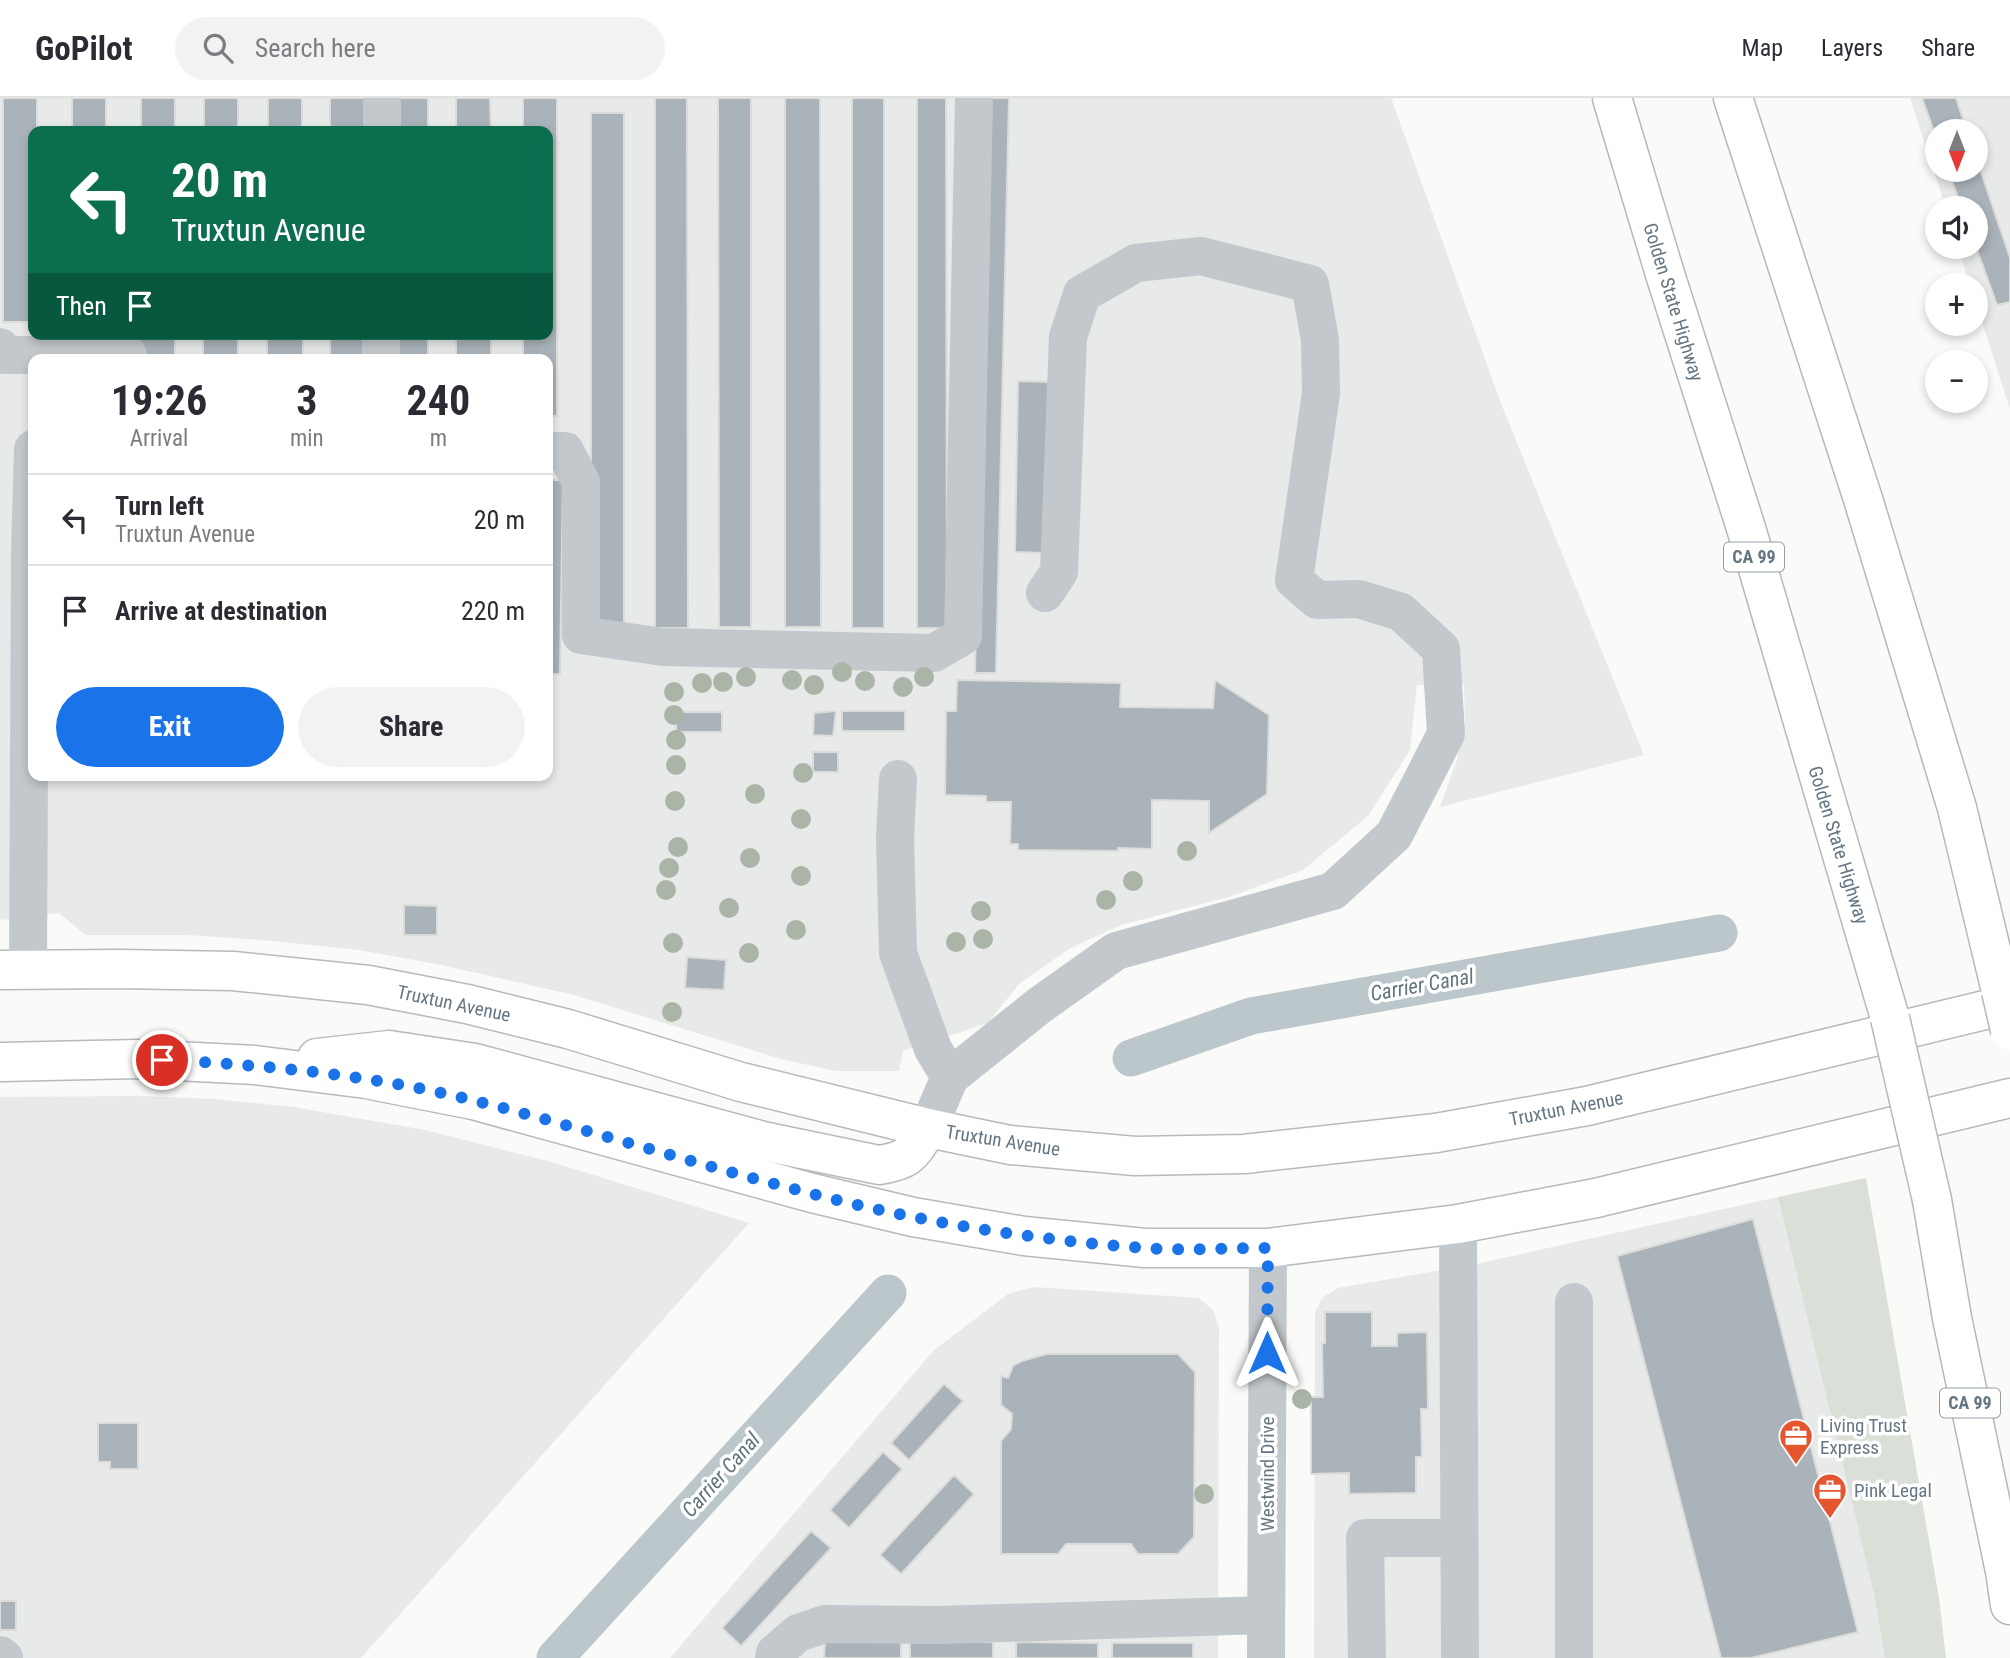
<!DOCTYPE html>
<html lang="en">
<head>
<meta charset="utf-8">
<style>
  :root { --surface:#fff; --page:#f2f2f3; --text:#2b2b33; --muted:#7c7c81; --line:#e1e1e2; --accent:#1a73e8 }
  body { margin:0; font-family:"Roboto Condensed",sans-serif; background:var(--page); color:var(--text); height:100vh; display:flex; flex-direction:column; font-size:26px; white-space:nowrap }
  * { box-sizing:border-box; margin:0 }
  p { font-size:23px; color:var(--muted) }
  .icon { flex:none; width:38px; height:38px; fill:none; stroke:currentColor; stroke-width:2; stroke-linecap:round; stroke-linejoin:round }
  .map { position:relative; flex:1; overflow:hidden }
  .panel { position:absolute; left:28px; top:256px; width:525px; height:427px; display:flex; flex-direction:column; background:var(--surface); border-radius:14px; box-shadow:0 4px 10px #0003 }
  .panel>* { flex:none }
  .hud { position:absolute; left:28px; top:28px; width:525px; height:214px; border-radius:14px; box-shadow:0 4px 10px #0003; background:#0b6e4f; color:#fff; overflow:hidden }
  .needle { width:46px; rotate:180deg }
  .buttons { position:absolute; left:1925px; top:21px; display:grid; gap:14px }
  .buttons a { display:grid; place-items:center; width:63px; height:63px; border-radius:50%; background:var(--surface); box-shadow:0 4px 10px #0003; font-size:35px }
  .pin { position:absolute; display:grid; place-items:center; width:60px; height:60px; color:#fff; margin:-30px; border:4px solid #fff; border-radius:50%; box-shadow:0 2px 7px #0007 }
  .me { position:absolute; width:77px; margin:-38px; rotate:0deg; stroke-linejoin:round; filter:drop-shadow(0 0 5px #0008) }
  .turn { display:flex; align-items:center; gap:24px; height:147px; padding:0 28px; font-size:32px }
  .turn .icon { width:91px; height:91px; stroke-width:2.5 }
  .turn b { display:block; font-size:49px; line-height:60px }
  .then { display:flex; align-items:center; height:66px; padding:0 28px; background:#0003; gap:14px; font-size:26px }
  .eta { display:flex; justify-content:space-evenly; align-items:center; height:119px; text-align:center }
  .eta b { font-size:42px; font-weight:700; line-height:49px }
  .button { display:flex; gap:14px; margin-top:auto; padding:14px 28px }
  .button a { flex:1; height:80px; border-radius:42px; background:var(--accent); color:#fff; font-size:28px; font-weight:700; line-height:80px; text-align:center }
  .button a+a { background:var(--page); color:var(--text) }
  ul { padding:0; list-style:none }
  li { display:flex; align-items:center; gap:21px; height:91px; padding:0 28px; border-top:2px solid var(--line) }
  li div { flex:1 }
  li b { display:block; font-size:26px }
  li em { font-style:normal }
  header { display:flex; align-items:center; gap:42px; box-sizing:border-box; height:98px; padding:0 35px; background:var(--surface); border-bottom:2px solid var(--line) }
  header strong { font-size:33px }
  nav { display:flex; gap:38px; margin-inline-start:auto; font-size:24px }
  .search { width:490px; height:63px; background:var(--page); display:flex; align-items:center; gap:18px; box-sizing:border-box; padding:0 24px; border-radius:38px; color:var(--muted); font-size:26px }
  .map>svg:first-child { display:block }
  .built { fill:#e8e9e9; fill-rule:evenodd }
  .green { fill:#dadfd7 }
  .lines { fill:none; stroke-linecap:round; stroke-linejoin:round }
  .canal { stroke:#bbc7cb; stroke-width:37 }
  .building { fill:#aab3b9; stroke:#dcdcda; stroke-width:2 }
  .major-casing { stroke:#b5babe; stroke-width:41 }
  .highway-casing { stroke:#b4b9bd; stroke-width:41 }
  .minor { stroke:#c3c8cc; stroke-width:38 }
  .major { stroke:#fff; stroke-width:38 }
  .highway { stroke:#fff; stroke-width:38 }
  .highway-bridge-casing { stroke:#b4b9bd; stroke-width:41; stroke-linecap:butt }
  .highway-bridge { stroke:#fff; stroke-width:38 }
  .tree { fill:#aab4a7 }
  .route { stroke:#1a73e8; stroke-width:12; stroke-dasharray:0 21.6 }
  .labels { text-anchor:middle; stroke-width:7; stroke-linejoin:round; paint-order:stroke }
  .shield { fill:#fff; stroke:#939fa8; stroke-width:2 }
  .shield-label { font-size:18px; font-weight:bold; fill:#657683 }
  .street-label { font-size:19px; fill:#657683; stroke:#fff }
  .poi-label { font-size:19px; fill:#657683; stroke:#fff; text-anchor:start }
  .water-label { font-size:21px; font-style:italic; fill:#60757c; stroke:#fff }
</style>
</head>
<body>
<header>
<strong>GoPilot</strong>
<div class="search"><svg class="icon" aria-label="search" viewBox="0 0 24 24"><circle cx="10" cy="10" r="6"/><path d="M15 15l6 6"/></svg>Search here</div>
<nav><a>Map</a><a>Layers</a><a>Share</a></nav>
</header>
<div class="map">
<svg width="2010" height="1560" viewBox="0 0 2010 1560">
  <rect width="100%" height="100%" fill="#fafaf8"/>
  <g class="built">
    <path d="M0,0h1391l109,303 144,354 -204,52 17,-47 8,-38 -1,-37h-47l-7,65 -42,66 -65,54 -74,27 -108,28 -52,24 -50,35 -31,39 -85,28 -4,20h-64l-54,-12 -207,-64 -133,-30 -82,-15 -85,-9 -86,-6h-102l-27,-22 -59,7zM33,33h515v203h-515zM33,261h515v416h-515z"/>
    <path d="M1910,0h100v311l-34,-106v-18h-6l-12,-38h18v-39h-30zM1937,33h39v39h-39z"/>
    <polygon points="138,998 215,1001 294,1009 425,1032 548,1063 749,1125 361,1560 0,1560 0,999"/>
    <polygon points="1778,1099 1874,1496 1885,1560 1314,1560 1315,1214 1323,1199 1338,1190 1476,1166"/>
    <polygon points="1034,1189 1199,1200 1213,1212 1219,1229 1218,1560 670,1560 934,1252 1008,1196"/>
  </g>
  <polygon class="green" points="1866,1080 1939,1500 1946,1560 1885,1560 1874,1496 1778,1099"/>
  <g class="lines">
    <g class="canal">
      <polyline points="1131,960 1251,918 1719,835"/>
      <polyline points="555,1560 888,1195"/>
    </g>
  </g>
  <g class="building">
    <polygon points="3,0 37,0 37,33 33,33 33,224 3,224"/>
    <rect x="72" y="0" width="34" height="33"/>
    <rect x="141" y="0" width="34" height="33"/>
    <rect x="204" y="0" width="34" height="33"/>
    <rect x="268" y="0" width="34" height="33"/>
    <rect x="330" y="0" width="34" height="33"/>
    <rect x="393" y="0" width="35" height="33"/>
    <polygon points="456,0 490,0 491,33 456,33"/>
    <polygon points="523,0 557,0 557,318 548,318 548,261 523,261 523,236 548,236 548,33 523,33"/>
    <polygon points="655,0 687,0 688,530 655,530"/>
    <polygon points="718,0 751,0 751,529 719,529"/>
    <polygon points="785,0 820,0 821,529 785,529"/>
    <rect x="852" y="0" width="32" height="530"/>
    <polygon points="917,0 946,0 947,530 917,530"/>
    <polygon points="988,0 1009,0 996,575 975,575"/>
    <polygon points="1922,0 1956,0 1967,33 1937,33 1937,42"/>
    <rect x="591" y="15" width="33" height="510"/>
    <polygon points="1976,59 2010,160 2010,204 1997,207 1976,149 1976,110 1962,110 1948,72 1976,72"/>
    <rect x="139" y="236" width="36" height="25"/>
    <rect x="203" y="236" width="35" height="25"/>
    <rect x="267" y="236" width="36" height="25"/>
    <rect x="330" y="236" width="34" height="25"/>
    <rect x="393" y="236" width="35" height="25"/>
    <rect x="456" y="236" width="35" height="25"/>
    <polygon points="1018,283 1049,284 1046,455 1015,454"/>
    <polygon points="548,382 563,382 560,576 548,576"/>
    <polygon points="957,582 1121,585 1120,609 1213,610 1215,582 1269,617 1267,696 1209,735 1209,703 1152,702 1152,751 1118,750 1118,753 1018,752 1018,746 1010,746 1011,704 986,704 986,698 945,697 946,613 956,613"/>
    <polygon points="836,613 833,638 813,637 814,615"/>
    <rect x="842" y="613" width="63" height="20"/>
    <rect x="676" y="614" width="46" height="20"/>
    <rect x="813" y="654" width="25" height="20"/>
    <polygon points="404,807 437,808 437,837 404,837"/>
    <polygon points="687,859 726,862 724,892 685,890"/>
    <polygon points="1753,1121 1858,1534 1751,1560 1721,1560 1617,1158"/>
    <polygon points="1325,1214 1372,1214 1372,1248 1397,1248 1397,1235 1427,1234 1428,1311 1421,1311 1422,1359 1416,1359 1416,1395 1349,1396 1349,1375 1311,1376 1311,1299 1323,1299 1322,1245 1325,1245"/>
    <polygon points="1046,1256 1178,1256 1195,1274 1194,1439 1178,1456 1138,1456 1131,1446 1066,1446 1058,1456 1001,1456 1001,1343 1011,1331 1012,1316 1001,1307 1001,1278 1008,1280 1013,1268 1022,1263"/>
    <polygon points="944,1286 963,1303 909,1362 891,1345"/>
    <polygon points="98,1325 138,1325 138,1371 110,1371 110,1364 98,1364"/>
    <polygon points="883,1354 902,1371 849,1430 830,1412"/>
    <polygon points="954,1377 974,1396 901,1476 880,1457"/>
    <polygon points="811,1433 831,1450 741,1548 722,1530"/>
    <rect x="0" y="1503" width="16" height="29"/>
    <polygon points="825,1543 901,1544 901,1560 824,1560"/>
    <rect x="910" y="1544" width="83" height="16"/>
    <polygon points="1016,1544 1098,1545 1098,1560 1016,1560"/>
    <rect x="1112" y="1545" width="81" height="15"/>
  </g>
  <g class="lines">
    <g class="major-casing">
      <g id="major">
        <polyline points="0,872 118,871 233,873 368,887 467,906 568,931 741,984 928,1030 1010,1047 1135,1058 1244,1056 1436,1035 1587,1008 2010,906"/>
        <path d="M317,960l72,-8 86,13 288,78 116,24c32,-5 32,-11 49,-37"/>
        <polyline points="0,964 138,961 255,967 366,981 473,1002 812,1095 913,1119 1024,1138 1145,1150 1268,1150 1458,1126 1596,1100 2010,1000"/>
      </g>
    </g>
    <g class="highway-casing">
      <g id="highway">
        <polyline points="1612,0 1665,176 1746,430 1890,920"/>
        <polyline points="1733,0 1863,401 1957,710 2001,893"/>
        <polyline points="1932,1102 1952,1220 2005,1473 2010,1507"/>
      </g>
    </g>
    <g class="minor">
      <polyline points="382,33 382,0"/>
      <polyline points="0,249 6,257 128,257 128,261"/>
      <polyline points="381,261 381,236"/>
      <polyline points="548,353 565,353 581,384 581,537 663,549 934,555 963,538 974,0"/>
      <polyline points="898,681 895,739 898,855 933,951 950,979"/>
      <polyline points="28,871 30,456 33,351"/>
      <polyline points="928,1030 950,979 1040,907 1116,853 1333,793 1394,737 1446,636 1441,551 1401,514 1359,501 1317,502 1294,482 1321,295 1320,242 1310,186 1201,158 1136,165 1082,196 1068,239 1059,474 1045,495"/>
      <polyline points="1458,1126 1460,1560"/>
      <polyline points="1574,1204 1574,1560"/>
      <polyline points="0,1557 4,1560"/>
      <polyline points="774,1560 775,1555 798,1535 825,1526 939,1527 1266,1517"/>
      <polyline points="1266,1560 1268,1150"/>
      <polyline points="1367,1560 1365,1440 1459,1440"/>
    </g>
    <use href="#major" class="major"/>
    <use href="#highway" class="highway"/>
    <g class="highway-bridge-casing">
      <g id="highway-bridge">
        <polyline points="2001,893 2010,932"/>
        <polyline points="1890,920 1932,1102"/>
      </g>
    </g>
    <use href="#highway-bridge" class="highway-bridge"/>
  </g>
  <g class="tree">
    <circle cx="842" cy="574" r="10"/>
    <circle cx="746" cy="579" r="10"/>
    <circle cx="924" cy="579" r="10"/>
    <circle cx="792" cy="582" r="10"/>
    <circle cx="865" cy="583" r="10"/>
    <circle cx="723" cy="584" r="10"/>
    <circle cx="702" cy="585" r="10"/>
    <circle cx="814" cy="587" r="10"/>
    <circle cx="903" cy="589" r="10"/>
    <circle cx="674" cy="594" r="10"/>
    <circle cx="674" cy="617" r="10"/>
    <circle cx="676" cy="642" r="10"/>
    <circle cx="676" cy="667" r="10"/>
    <circle cx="803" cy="675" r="10"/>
    <circle cx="755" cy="696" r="10"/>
    <circle cx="675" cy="703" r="10"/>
    <circle cx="801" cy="721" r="10"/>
    <circle cx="678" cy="749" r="10"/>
    <circle cx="1187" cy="753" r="10"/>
    <circle cx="750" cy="760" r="10"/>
    <circle cx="669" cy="770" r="10"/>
    <circle cx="801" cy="778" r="10"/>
    <circle cx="1133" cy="783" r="10"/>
    <circle cx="666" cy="792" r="10"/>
    <circle cx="1106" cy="802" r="10"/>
    <circle cx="729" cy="810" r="10"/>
    <circle cx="981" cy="813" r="10"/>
    <circle cx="796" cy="832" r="10"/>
    <circle cx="983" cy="841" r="10"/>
    <circle cx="956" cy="844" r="10"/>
    <circle cx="673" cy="845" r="10"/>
    <circle cx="749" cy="855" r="10"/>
    <circle cx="672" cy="914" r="10"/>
    <circle cx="1302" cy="1301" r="10"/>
    <circle cx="1204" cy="1396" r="10"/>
  </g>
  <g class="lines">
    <path class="route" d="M162,962c105,5 211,15 314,41 146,37 289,86 437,116 76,15 153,25 230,31 41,3 83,0 125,0l-1,105"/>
  </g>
  <defs>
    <g id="office-pin" transform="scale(1.75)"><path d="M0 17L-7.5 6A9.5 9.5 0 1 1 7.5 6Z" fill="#e4572e" stroke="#fff"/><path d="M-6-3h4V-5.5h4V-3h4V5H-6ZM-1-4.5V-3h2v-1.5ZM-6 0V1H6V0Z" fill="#fff"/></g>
  </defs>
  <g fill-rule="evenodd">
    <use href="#office-pin" x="1796" y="1338"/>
    <use href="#office-pin" x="1830" y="1392"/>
  </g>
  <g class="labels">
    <g class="shield">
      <rect x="1724" y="444.5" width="60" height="29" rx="5"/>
      <rect x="1940" y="1290.5" width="60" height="29" rx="5"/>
    </g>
    <g class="shield-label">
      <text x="1754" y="465">CA 99</text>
      <text x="1970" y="1311">CA 99</text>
    </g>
    <g class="street-label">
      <text transform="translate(1674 204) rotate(73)" y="7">Golden State Highway</text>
      <text transform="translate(1839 747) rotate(73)" y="7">Golden State Highway</text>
      <text transform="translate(454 905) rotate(12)" y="7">Truxtun Avenue</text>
      <text transform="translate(1566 1010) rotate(-11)" y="7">Truxtun Avenue</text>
      <text transform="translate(1003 1042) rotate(9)" y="7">Truxtun Avenue</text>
      <text transform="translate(1267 1376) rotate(-90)" y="7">Westwind Drive</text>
    </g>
    <g class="poi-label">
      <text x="1820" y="1334">Living Trust<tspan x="1820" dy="22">Express</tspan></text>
      <text x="1854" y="1399">Pink Legal</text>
    </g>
    <g class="water-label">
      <text transform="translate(1422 887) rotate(-10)" y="7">Carrier Canal</text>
      <text transform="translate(721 1377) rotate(-48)" y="7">Carrier Canal</text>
    </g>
  </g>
</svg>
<div class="buttons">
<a><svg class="needle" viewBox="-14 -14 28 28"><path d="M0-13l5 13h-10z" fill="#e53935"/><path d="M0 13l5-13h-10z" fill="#7c7c81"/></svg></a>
<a><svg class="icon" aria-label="sound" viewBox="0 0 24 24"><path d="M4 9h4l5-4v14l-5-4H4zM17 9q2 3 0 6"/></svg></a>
<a>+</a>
<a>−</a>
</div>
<div class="pin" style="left:162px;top:962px;background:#d93025"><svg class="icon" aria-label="arrive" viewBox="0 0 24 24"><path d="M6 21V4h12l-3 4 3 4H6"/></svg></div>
<svg class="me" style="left:1267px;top:1255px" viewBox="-20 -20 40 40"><path d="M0-17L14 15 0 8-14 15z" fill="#1a73e8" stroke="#fff" stroke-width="4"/></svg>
<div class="hud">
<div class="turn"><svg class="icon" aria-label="left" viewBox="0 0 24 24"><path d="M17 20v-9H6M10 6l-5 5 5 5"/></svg><div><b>20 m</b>Truxtun Avenue</div></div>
<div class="then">Then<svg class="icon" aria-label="arrive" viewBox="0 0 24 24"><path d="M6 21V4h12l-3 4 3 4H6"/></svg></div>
</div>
<section class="panel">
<div class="eta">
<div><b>19:26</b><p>Arrival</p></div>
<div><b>3</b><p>min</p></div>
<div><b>240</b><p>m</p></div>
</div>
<ul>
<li><svg class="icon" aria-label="left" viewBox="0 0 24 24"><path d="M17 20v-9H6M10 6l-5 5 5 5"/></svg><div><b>Turn left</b><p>Truxtun Avenue</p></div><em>20 m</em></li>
<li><svg class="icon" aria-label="arrive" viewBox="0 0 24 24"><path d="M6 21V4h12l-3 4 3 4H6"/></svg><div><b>Arrive at destination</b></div><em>220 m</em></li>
</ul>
<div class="button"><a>Exit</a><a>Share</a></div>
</section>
</div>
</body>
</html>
